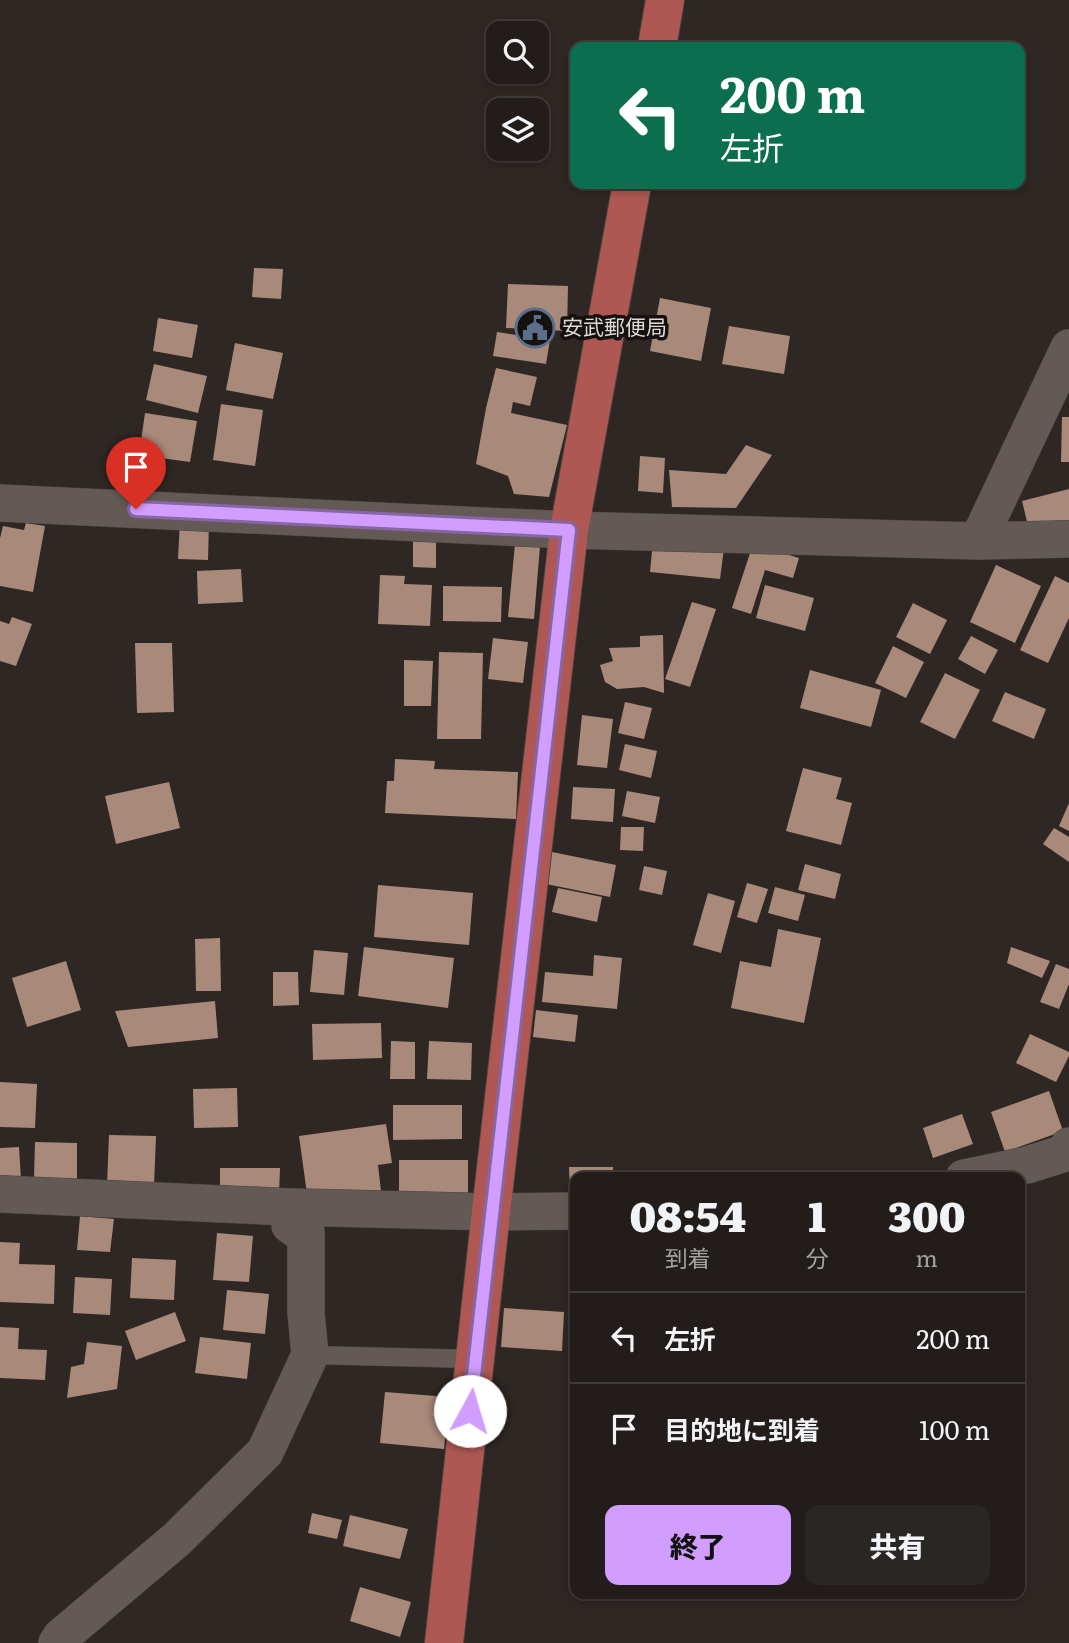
<!DOCTYPE html>
<html lang="ja">
<head>
<meta charset="utf-8">
<style>
  :root { --surface:#221d1a; --page:#2a2623; --text:#f1f3f6; --muted:#a2a2a2; --line:#3f3b39; --accent:#d19dfe }
  body { margin:0; font-family:Literata,"Noto Sans JP",serif; background:var(--page); color:var(--text); height:100vh; display:flex; flex-direction:column; font-size:26px; white-space:nowrap }
  * { box-sizing:border-box; margin:0 }
  p { font-size:23px; color:var(--muted) }
  .icon { flex:none; width:38px; height:38px; fill:none; stroke:currentColor; stroke-width:2; stroke-linecap:round; stroke-linejoin:round }
  .map { position:relative; flex:1; overflow:hidden }
  .side { position:absolute; left:570px; top:1172px; width:455px; height:427px; display:flex; flex-direction:column; background:var(--surface); border-radius:14px; box-shadow:0 4px 10px #0003,0 0 0 2px var(--line) }
  .side>* { flex:none }
  .hud { position:absolute; left:570px; top:42px; width:455px; height:147px; border-radius:14px; box-shadow:0 4px 10px #0003,0 0 0 2px var(--line); background:#0b6e4f; color:#fff; overflow:hidden }
  .controls { position:absolute; left:486px; top:21px; display:grid; gap:14px }
  .controls a { display:grid; place-items:center; width:63px; height:63px; border-radius:14px; background:var(--surface); box-shadow:0 4px 10px #0003,0 0 0 2px var(--line); font-size:35px }
  .pin { position:absolute; display:grid; place-items:center; width:60px; height:60px; color:#fff; margin:-72px -30px; border-radius:50% 50% 50% 0; rotate:-45deg; box-shadow:0 0 7px #0007 }
  .pin .icon { rotate:45deg }
  .me { position:absolute; width:77px; margin:-38px; rotate:6deg; stroke-linejoin:round; filter:drop-shadow(0 0 5px #0008) }
  .turn { display:flex; align-items:center; gap:24px; height:147px; padding:0 35px; font-size:32px }
  .turn .icon { width:91px; height:91px; stroke-width:2.5 }
  .turn b { display:block; font-size:49px; line-height:60px }
  .eta { display:flex; justify-content:space-evenly; align-items:center; height:119px; text-align:center }
  .eta b { font-size:42px; font-weight:800; line-height:49px }
  .primary-button { display:flex; gap:14px; margin-top:auto; padding:14px 35px }
  .primary-button a { flex:1; height:80px; border-radius:14px; background:var(--accent); color:#111; font-size:28px; font-weight:800; line-height:80px; text-align:center }
  .primary-button a+a { background:var(--page); color:var(--text) }
  ul { padding:0; list-style:none }
  li { display:flex; align-items:center; gap:21px; height:91px; padding:0 35px; border-top:2px solid var(--line) }
  li div { flex:1 }
  li b { display:block; font-size:26px }
  li em { font-style:normal }
  .map>svg:first-child { display:block }
  .building { fill:#a98a7a }
  .lines { fill:none; stroke-linecap:round; stroke-linejoin:round }
  .service-casing { stroke:#4a4541; stroke-width:19 }
  .minor-casing { stroke:#4a4541; stroke-width:38 }
  .primary-casing { stroke:#4a4541; stroke-width:40 }
  .service { stroke:#635a56; stroke-width:18 }
  .minor { stroke:#635a56; stroke-width:37 }
  .primary { stroke:#af5853; stroke-width:38 }
  .route-casing { stroke:#8866a5; stroke-width:18 }
  .route { stroke:#d19dfe; stroke-width:12 }
  .labels { text-anchor:middle; stroke-width:7; stroke-linejoin:round; paint-order:stroke }
  .poi-label { font-size:21px; fill:#dfdad8; stroke:#14110f; text-anchor:start }
</style>
</head>
<body>
<div class="map">
<svg width="1069" height="1643" viewBox="0 0 1069 1643">
  <rect width="100%" height="100%" fill="#2e2723"/>
  <g class="building">
    <polygon points="254,268 283,269 281,299 252,297"/>
    <polygon points="508,284 568,286 567,331 506,328"/>
    <polygon points="660,298 711,308 701,361 650,351"/>
    <polygon points="158,318 198,325 192,358 153,351"/>
    <polygon points="729,326 790,336 784,374 722,364"/>
    <polygon points="497,332 550,340 546,364 493,356"/>
    <polygon points="235,343 283,353 273,399 226,390"/>
    <polygon points="154,364 207,376 198,413 146,400"/>
    <polygon points="496,368 537,377 530,406 513,402 511,413 567,425 549,497 514,494 508,476 476,464 486,408"/>
    <polygon points="221,404 263,410 255,466 213,460"/>
    <polygon points="145,413 197,421 190,462 139,455"/>
    <polygon points="1062,417 1069,417 1069,462 1061,462"/>
    <polygon points="746,445 772,455 736,508 672,507 669,470 726,474"/>
    <polygon points="640,456 665,458 663,493 638,491"/>
    <polygon points="130,460 155,465 152,483 127,478"/>
    <polygon points="1069,489 1069,524 1030,534 1022,501"/>
    <polygon points="180,521 209,522 208,560 178,559"/>
    <polygon points="26,523 45,526 33,592 0,586 0,538 3,526 24,530"/>
    <polygon points="413,532 436,532 436,568 413,567"/>
    <polygon points="653,541 724,548 720,579 650,572"/>
    <polygon points="515,544 540,546 534,619 508,617"/>
    <polygon points="753,544 799,558 793,578 765,570 751,614 732,608"/>
    <polygon points="996,565 1041,586 1015,643 970,622"/>
    <polygon points="241,569 243,602 198,604 197,571"/>
    <polygon points="380,575 405,576 404,584 432,585 430,626 378,624"/>
    <polygon points="1055,576 1069,583 1069,618 1048,663 1020,650"/>
    <polygon points="765,585 814,598 805,631 756,618"/>
    <polygon points="443,586 502,587 501,622 443,621"/>
    <polygon points="692,602 716,609 690,687 665,679"/>
    <polygon points="913,603 947,620 930,654 896,637"/>
    <polygon points="12,617 32,624 16,666 0,661 0,621 9,624"/>
    <polygon points="663,635 664,693 644,687 617,689 605,682 600,665 613,661 609,648 640,647 640,636"/>
    <polygon points="971,636 998,650 985,674 958,659"/>
    <polygon points="493,638 528,642 523,683 488,679"/>
    <polygon points="135,643 172,643 174,712 137,713"/>
    <polygon points="893,646 924,662 906,698 875,683"/>
    <polygon points="439,652 483,653 481,739 437,739"/>
    <polygon points="404,660 433,661 431,706 404,706"/>
    <polygon points="810,670 881,690 871,727 800,708"/>
    <polygon points="945,673 980,690 955,739 920,722"/>
    <polygon points="1005,692 1046,709 1034,739 992,721"/>
    <polygon points="625,702 652,708 644,739 618,733"/>
    <polygon points="582,715 613,719 607,768 577,765"/>
    <polygon points="625,744 657,751 651,778 619,770"/>
    <polygon points="395,759 435,761 434,769 518,772 516,819 385,813 387,781 394,781"/>
    <polygon points="803,768 842,778 836,799 852,803 841,845 786,831"/>
    <polygon points="169,782 180,828 116,844 105,796"/>
    <polygon points="573,787 615,789 613,822 571,819"/>
    <polygon points="627,791 660,797 655,823 622,816"/>
    <polygon points="1069,803 1069,831 1059,826"/>
    <polygon points="621,827 644,827 643,851 620,850"/>
    <polygon points="1054,828 1069,837 1069,862 1043,844"/>
    <polygon points="552,852 616,865 610,897 546,884"/>
    <polygon points="805,864 841,874 835,899 798,890"/>
    <polygon points="644,866 667,871 662,895 639,890"/>
    <polygon points="747,883 768,889 757,923 737,917"/>
    <polygon points="378,885 473,893 469,945 374,937"/>
    <polygon points="775,887 805,895 798,921 768,913"/>
    <polygon points="558,888 602,897 597,922 552,912"/>
    <polygon points="708,893 735,901 721,953 693,945"/>
    <polygon points="778,929 821,938 804,1023 731,1008 740,961 771,967"/>
    <polygon points="220,938 221,991 196,991 195,939"/>
    <polygon points="364,947 454,958 448,1008 358,996"/>
    <polygon points="1011,947 1050,961 1042,978 1007,963"/>
    <polygon points="314,950 348,953 344,995 310,992"/>
    <polygon points="594,955 622,958 617,1009 542,1002 545,972 593,976"/>
    <polygon points="66,961 81,1010 27,1027 12,978"/>
    <polygon points="1056,964 1069,969 1069,984 1059,1009 1040,1002"/>
    <polygon points="273,972 298,972 299,1005 273,1006"/>
    <polygon points="215,1001 218,1038 128,1047 115,1011"/>
    <polygon points="536,1010 578,1015 575,1042 533,1037"/>
    <polygon points="381,1023 382,1058 313,1060 312,1024"/>
    <polygon points="1030,1034 1069,1052 1069,1056 1056,1082 1016,1063"/>
    <polygon points="391,1041 415,1042 415,1079 390,1079"/>
    <polygon points="429,1041 472,1043 471,1080 427,1079"/>
    <polygon points="0,1082 37,1084 35,1128 0,1127"/>
    <polygon points="237,1088 238,1127 194,1128 193,1089"/>
    <polygon points="1049,1091 1063,1131 1005,1152 991,1112"/>
    <polygon points="393,1105 462,1105 462,1139 393,1140"/>
    <polygon points="962,1114 973,1144 933,1158 923,1128"/>
    <polygon points="386,1124 392,1163 378,1165 381,1191 308,1201 299,1136"/>
    <polygon points="109,1135 156,1136 154,1186 107,1185"/>
    <polygon points="35,1142 77,1143 77,1179 34,1179"/>
    <polygon points="19,1147 21,1179 0,1180 0,1148"/>
    <polygon points="399,1160 468,1160 468,1194 399,1195"/>
    <polygon points="569,1167 613,1167 613,1178 576,1178 576,1193 570,1193"/>
    <polygon points="220,1168 280,1168 279,1194 220,1193"/>
    <polygon points="80,1216 114,1219 110,1252 77,1250"/>
    <polygon points="217,1233 253,1236 249,1282 213,1280"/>
    <polygon points="0,1242 20,1243 19,1264 55,1265 54,1304 0,1302"/>
    <polygon points="132,1258 176,1260 174,1300 130,1298"/>
    <polygon points="75,1277 112,1279 110,1315 73,1313"/>
    <polygon points="227,1290 269,1294 265,1334 223,1330"/>
    <polygon points="504,1308 564,1312 562,1351 501,1347"/>
    <polygon points="175,1312 186,1341 136,1360 125,1331"/>
    <polygon points="0,1327 19,1328 18,1349 47,1350 45,1380 0,1378"/>
    <polygon points="200,1337 251,1343 247,1379 195,1373"/>
    <polygon points="87,1342 122,1346 117,1389 67,1398 71,1367 84,1364"/>
    <polygon points="385,1392 449,1397 444,1449 380,1443"/>
    <polygon points="312,1513 342,1520 337,1539 308,1533"/>
    <polygon points="350,1515 408,1529 400,1559 343,1546"/>
    <polygon points="360,1587 411,1602 400,1637 350,1621"/>
  </g>
  <g class="lines">
    <g class="service-casing">
      <polyline id="service" points="310,1355 475,1359"/>
    </g>
    <g class="minor-casing">
      <g id="minor">
        <polyline points="0,503 569,530 978,541 1069,539"/>
        <polyline points="978,541 1069,348"/>
        <polyline points="964,1178 1027,1165 1065,1153 1069,1146"/>
        <polyline points="0,1194 290,1207 491,1212 576,1211"/>
        <polyline points="57,1643 61,1637 177,1539 265,1452 310,1355 306,1313 306,1232 297,1230 290,1225 290,1207"/>
      </g>
    </g>
    <g class="primary-casing">
      <g id="primary">
        <polyline points="657,47 665,0"/>
        <polyline points="444,1643 491,1212 569,530 632,184"/>
      </g>
    </g>
    <use href="#service" class="service"/>
    <use href="#minor" class="minor"/>
    <use href="#primary" class="primary"/>
  </g>
  <g class="lines">
    <g class="route-casing">
      <polyline id="route" points="136,509 569,530 470,1411"/>
    </g>
    <use href="#route" class="route"/>
  </g>
  <defs>
    <g id="civic-ring" transform="scale(2.0125)"><circle r="9.5" fill="#14110f" stroke="#5c6f8a" stroke-width="1.5"/><path d="M-.6-6.5H3V-4.5H.6V-3L4-1V1h2V6H-6V1h2V-1L-.6-3ZM-1.2 2.5V6h2.4V2.5Z" fill="#5c6f8a"/></g>
  </defs>
  <g fill-rule="evenodd">
    <use href="#civic-ring" x="535" y="328"/>
  </g>
  <g class="labels">
    <g class="poi-label">
      <text x="562" y="335">安武郵便局</text>
    </g>
  </g>
</svg>
<div class="controls">
<a><svg class="icon" aria-label="search" viewBox="0 0 24 24"><circle cx="10" cy="10" r="6"/><path d="M15 15l6 6"/></svg></a>
<a><svg class="icon" aria-label="layers" viewBox="0 0 24 24"><path d="M12 4l9 5-9 5-9-5zM3 14l9 5 9-5"/></svg></a>
</div>
<div class="pin" style="left:136px;top:509px;background:#d93025"><svg class="icon" aria-label="arrive" viewBox="0 0 24 24"><path d="M6 21V4h12l-3 4 3 4H6"/></svg></div>
<svg class="me" style="left:470px;top:1411px" viewBox="-20 -20 40 40"><circle r="19" fill="#fff"/><path d="M0-13L10 11 0 6-10 11z" fill="#d19dfe"/></svg>
<div class="hud">
<div class="turn"><svg class="icon" aria-label="left" viewBox="0 0 24 24"><path d="M17 20v-9H6M10 6l-5 5 5 5"/></svg><div><b>200 m</b>左折</div></div>
</div>
<section class="side">
<div class="eta">
<div><b>08:54</b><p>到着</p></div>
<div><b>1</b><p>分</p></div>
<div><b>300</b><p>m</p></div>
</div>
<ul>
<li><svg class="icon" aria-label="left" viewBox="0 0 24 24"><path d="M17 20v-9H6M10 6l-5 5 5 5"/></svg><div><b>左折</b></div><em>200 m</em></li>
<li><svg class="icon" aria-label="arrive" viewBox="0 0 24 24"><path d="M6 21V4h12l-3 4 3 4H6"/></svg><div><b>目的地に到着</b></div><em>100 m</em></li>
</ul>
<div class="primary-button"><a>終了</a><a>共有</a></div>
</section>
</div>
</body>
</html>
